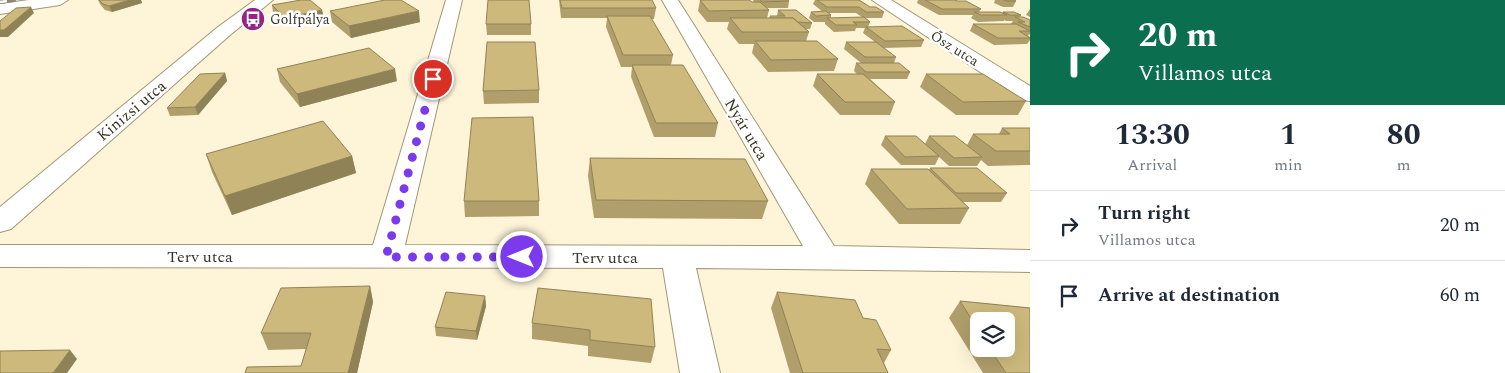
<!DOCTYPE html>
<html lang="en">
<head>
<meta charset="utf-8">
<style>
  :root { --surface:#fff; --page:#f6f6f7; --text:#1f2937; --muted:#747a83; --line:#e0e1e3 }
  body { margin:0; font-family:Spectral,serif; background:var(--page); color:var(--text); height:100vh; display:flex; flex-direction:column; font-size:19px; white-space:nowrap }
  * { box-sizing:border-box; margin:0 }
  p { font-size:16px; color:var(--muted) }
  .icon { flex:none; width:28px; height:28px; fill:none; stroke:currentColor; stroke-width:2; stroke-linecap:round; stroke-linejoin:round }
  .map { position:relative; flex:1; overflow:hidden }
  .sheet { display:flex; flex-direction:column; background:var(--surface); width:475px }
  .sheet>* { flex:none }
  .banner { background:#0b6e4f; color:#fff; overflow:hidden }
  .fabs { position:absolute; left:970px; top:312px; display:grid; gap:10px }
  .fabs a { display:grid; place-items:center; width:45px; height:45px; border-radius:8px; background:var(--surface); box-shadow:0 5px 20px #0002; font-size:25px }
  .pin { position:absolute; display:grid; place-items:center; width:42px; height:42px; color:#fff; margin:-21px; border:2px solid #fff; border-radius:50%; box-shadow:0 1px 5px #0007 }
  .me { position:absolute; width:55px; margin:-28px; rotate:270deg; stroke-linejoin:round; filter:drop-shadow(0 0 4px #0008) }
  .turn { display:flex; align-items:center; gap:18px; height:105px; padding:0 25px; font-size:22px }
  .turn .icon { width:65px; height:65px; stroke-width:2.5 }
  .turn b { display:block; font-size:35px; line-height:42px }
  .eta { display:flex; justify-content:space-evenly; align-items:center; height:85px; text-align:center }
  .eta b { font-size:30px; font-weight:700; line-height:35px }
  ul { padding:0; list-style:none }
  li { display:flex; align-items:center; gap:15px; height:70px; padding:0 25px; border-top:1px solid var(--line) }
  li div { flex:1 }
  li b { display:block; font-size:19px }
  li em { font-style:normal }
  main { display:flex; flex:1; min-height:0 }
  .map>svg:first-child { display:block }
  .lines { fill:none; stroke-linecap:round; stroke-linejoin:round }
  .street-casing { stroke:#a29776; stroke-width:2 }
  .street { fill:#fff; fill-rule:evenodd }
  .rail-casing { stroke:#8c8571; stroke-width:4 }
  .rail { stroke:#fff; stroke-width:2.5; stroke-dasharray:7; stroke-linecap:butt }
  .wall { fill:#b09f6b; fill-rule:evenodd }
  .shaded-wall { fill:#908257 }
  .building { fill:#cdb97c; stroke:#908257 }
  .route { stroke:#7c3aed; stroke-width:9; stroke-dasharray:0 16.2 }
  .labels { text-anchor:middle; stroke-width:5; stroke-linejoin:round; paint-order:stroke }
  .far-poi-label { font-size:14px; fill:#383325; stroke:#fff; text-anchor:start }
  .far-street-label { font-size:14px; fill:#383325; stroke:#fff }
  .street-label { font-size:16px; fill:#383325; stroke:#fff }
</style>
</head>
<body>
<main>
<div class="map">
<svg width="1030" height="373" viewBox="0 0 1030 373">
  <rect width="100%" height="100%" fill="#fef4d8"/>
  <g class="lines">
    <g class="street-casing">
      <g id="street">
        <polygon points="29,0 68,0 60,5 0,14 0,4"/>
        <polygon points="255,0 273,0 230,35 11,229 0,232 0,207 218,27"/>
        <polygon points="446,0 462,0 405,245 803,246 662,0 678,0 834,246 1030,250 1030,272 696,268 720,373 680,373 663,268 0,267 0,245 373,245"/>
        <polygon points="872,0 891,0 1030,86 1030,101 1022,100"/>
      </g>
    </g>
    <use href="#street" class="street"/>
    <g class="rail-casing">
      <polyline id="rail" points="0,2 14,0"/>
    </g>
    <use href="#rail" class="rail"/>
  </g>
  <g class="wall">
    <polygon points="98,0 141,0 142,3 112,12 105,10 100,4"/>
    <polygon points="559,0 652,0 656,8 654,19 651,19 673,55 671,65 718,123 715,137 654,137 631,77 632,67 621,67 606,27 607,18 561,18"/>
    <polygon points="700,0 749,0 752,2 754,2 753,0 788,0 789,1 788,8 766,8 769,10 767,18 769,18 770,16 777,16 778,10 812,23 810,29 806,29 809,32 806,41 838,59 834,71 768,72 752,53 754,44 739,44 727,29 729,22 707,22 698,11"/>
    <path d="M815,0h44l11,7 14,5 -2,6h-17l5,4 -2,5 56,13 -3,7 -38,1 13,9 -2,6 16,9 -3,7h-37l25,23 -5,13h-50l-27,-29 4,-12h40l-3,-3 2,-8h5l-17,-14 2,-7h29l-12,-9 2,-5h-9l-1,3 -21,1 -9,-8v-2h-11l-5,-4 2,-6h12l-10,-8zM829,13h27l6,4 -31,1v-3z"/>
    <polygon points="918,0 955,0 981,9 979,12 1002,13 1003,12 1021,15 1020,17 1030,20 1030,35 1029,34 1028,36 1030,37 1030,40 1027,44 994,45 970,31 973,24 1011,24 1013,21 1006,21 1004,20 1004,21 978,22 971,18 973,15 939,15 917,3"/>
    <polygon points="995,0 1014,0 1016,1 1013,7 1003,7 994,3"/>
    <polygon points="272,5 324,17 286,24 273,12"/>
    <polygon points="1030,9 1030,17 1026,15"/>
    <polygon points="330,11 420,22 351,38 332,22"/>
    <polygon points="486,24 531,24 531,35 487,35"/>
    <polygon points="277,69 397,81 300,107 280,82"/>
    <polygon points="225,73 227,81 198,115 170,116 167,108"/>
    <polygon points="926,74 1026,101 1018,115 956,115 920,87"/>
    <polygon points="539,90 539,103 484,104 483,91"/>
    <polygon points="1002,128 1030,128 1030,165 988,166 981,160 977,166 949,166 939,157 935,165 901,165 881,145 885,136 925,144 929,136 967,145 973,134 999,134"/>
    <polygon points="206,154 352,156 356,173 232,215 212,172"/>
    <polygon points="590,158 768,201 762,219 594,218 588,176"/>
    <polygon points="930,168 1007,193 1001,202 963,202 969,208 960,224 899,224 865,184 871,169 929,170"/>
    <polygon points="464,201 539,201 539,216 465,217"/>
    <polygon points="370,286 373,302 357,373 245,373 301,366 306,349 268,350 261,333"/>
    <polygon points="538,288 655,347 651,363 588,356 588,346 532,339 532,323"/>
    <polygon points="777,292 863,318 891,350 884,363 888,373 790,373 771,308"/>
    <polygon points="485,296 486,306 477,340 436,336 435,327"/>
    <path d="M960,301l70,7v65h-47l-34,-55zM979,321h27v28h-27z"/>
  </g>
  <g class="shaded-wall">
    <polygon points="130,0 141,0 142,3 112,12 109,6"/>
    <polygon points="31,7 34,13 8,37 0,37 0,30"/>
    <polygon points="322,10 324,17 286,24 285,18"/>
    <polygon points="419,11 420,22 351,38 349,26"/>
    <polygon points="395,69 397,81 300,107 297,94"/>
    <polygon points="225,73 227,81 198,115 195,107"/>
    <polygon points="352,156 356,173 232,215 225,196"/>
    <polygon points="370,286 373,302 357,373 348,373"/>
    <polygon points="485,296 486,306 477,340 476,331"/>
    <polygon points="70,350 77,359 67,373 53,373"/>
  </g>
  <g class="building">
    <polygon points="99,0 130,0 109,6 103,4"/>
    <polygon points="301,0 310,0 322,10 285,18 272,5"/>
    <polygon points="385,0 401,0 419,11 349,26 330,11"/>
    <polygon points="488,0 529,0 531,24 486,24"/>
    <polygon points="560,0 652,0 656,8 562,8"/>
    <polygon points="700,0 749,0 752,2 760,2 769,10 709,11"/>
    <polygon points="760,0 788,0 789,1 762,2"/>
    <polygon points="817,0 859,0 870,7 876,7 884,12 866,12 859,7 827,7"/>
    <polygon points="925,0 955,0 957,1 966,1 981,9 942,9"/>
    <polygon points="1004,0 1014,0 1016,1 1007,1"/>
    <polygon points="31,7 4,30 0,30 0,21 16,8"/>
    <polygon points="778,10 796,10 812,23 798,22 793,18 772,18 770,16 785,16"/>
    <polygon points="826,11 831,15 816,16 811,12"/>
    <polygon points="974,12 1000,12 1007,15 981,15"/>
    <polygon points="1003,12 1014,12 1021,15 1010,15"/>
    <polygon points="607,16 650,16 673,55 623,55"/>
    <polygon points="864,17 870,22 853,22 857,25 836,25 827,18"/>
    <polygon points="1015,17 1023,17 1030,20 1030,27 1018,22 1025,22"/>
    <polygon points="730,18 793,18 809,32 742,32"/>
    <polygon points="973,24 1016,24 1030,31 1019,31 1030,38 998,38"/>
    <polygon points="902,26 924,40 885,41 866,27"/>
    <polygon points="755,41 817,41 838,59 771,60"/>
    <polygon points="487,42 535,42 539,90 483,91"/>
    <polygon points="846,42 876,42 896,57 865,57"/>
    <polygon points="369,48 395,69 297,94 277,69"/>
    <polygon points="856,63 899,63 910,72 866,72"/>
    <polygon points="632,65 683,65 718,123 656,123"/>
    <polygon points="225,73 195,107 167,108 200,74"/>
    <polygon points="817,74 863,74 895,102 845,102"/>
    <polygon points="926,74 983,74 1026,101 963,102"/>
    <polygon points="533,117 539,201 464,201 472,118"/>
    <polygon points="323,121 352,156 225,196 206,154"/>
    <polygon points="1002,128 1030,128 1030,151 996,151 973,134 1010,134"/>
    <polygon points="885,136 916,136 939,156 905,157"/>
    <polygon points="929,136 955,136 982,157 954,158"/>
    <polygon points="590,158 745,159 768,201 596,200"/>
    <polygon points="930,168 977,168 1007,193 956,193"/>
    <polygon points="871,169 928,169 969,208 907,209"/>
    <polygon points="370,286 348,373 245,373 247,367 301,366 311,333 261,333 281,288"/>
    <polygon points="538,288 651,299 655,347 590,340 590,330 532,323"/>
    <polygon points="446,292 485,296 476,331 435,327"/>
    <polygon points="777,292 855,300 863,318 876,320 891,350 877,349 888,373 803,373"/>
    <polygon points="960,301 1030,308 1030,373 1006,373 990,349 1006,349 1006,321 979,321 979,331"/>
    <polygon points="70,350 53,373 0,373 0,351"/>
  </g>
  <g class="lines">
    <polyline class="route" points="433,79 386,257 522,257"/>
  </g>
  <defs>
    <g id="bus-disc" transform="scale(1.25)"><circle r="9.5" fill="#922587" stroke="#fff"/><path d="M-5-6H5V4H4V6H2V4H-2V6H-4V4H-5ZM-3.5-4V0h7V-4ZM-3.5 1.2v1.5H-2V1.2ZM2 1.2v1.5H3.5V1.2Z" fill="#fff"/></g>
  </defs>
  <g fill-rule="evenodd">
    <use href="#bus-disc" x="253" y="19"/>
  </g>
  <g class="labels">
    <g class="far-poi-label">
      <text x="270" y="24">Golfpálya</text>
    </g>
    <g class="far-street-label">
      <text transform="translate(955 48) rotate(32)" y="5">Ősz utca</text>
    </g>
    <g class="street-label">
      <text transform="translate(131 110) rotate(-40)" y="6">Kinizsi utca</text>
      <text transform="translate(747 129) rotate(59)" y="6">Nyár utca</text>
      <text x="200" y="262">Terv utca</text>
      <text x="605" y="263">Terv utca</text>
    </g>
  </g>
</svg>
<div class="fabs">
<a><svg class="icon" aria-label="layers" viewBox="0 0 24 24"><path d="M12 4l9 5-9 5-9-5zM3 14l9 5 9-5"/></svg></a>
</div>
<div class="pin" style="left:433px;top:79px;background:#d93025"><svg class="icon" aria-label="arrive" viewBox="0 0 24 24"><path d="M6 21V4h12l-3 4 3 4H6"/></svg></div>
<svg class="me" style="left:522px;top:257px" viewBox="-20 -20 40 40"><circle r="17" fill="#7c3aed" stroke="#fff" stroke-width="3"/><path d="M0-11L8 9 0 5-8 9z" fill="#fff"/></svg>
</div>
<section class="sheet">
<div class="banner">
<div class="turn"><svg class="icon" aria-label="right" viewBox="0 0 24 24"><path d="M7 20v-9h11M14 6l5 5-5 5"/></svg><div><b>20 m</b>Villamos utca</div></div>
</div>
<div class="eta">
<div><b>13:30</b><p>Arrival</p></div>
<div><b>1</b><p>min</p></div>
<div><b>80</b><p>m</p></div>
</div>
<ul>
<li><svg class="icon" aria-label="right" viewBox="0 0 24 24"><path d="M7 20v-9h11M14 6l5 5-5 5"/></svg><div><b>Turn right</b><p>Villamos utca</p></div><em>20 m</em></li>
<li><svg class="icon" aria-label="arrive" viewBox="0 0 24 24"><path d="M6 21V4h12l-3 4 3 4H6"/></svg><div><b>Arrive at destination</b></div><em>60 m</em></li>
</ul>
</section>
</main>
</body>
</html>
